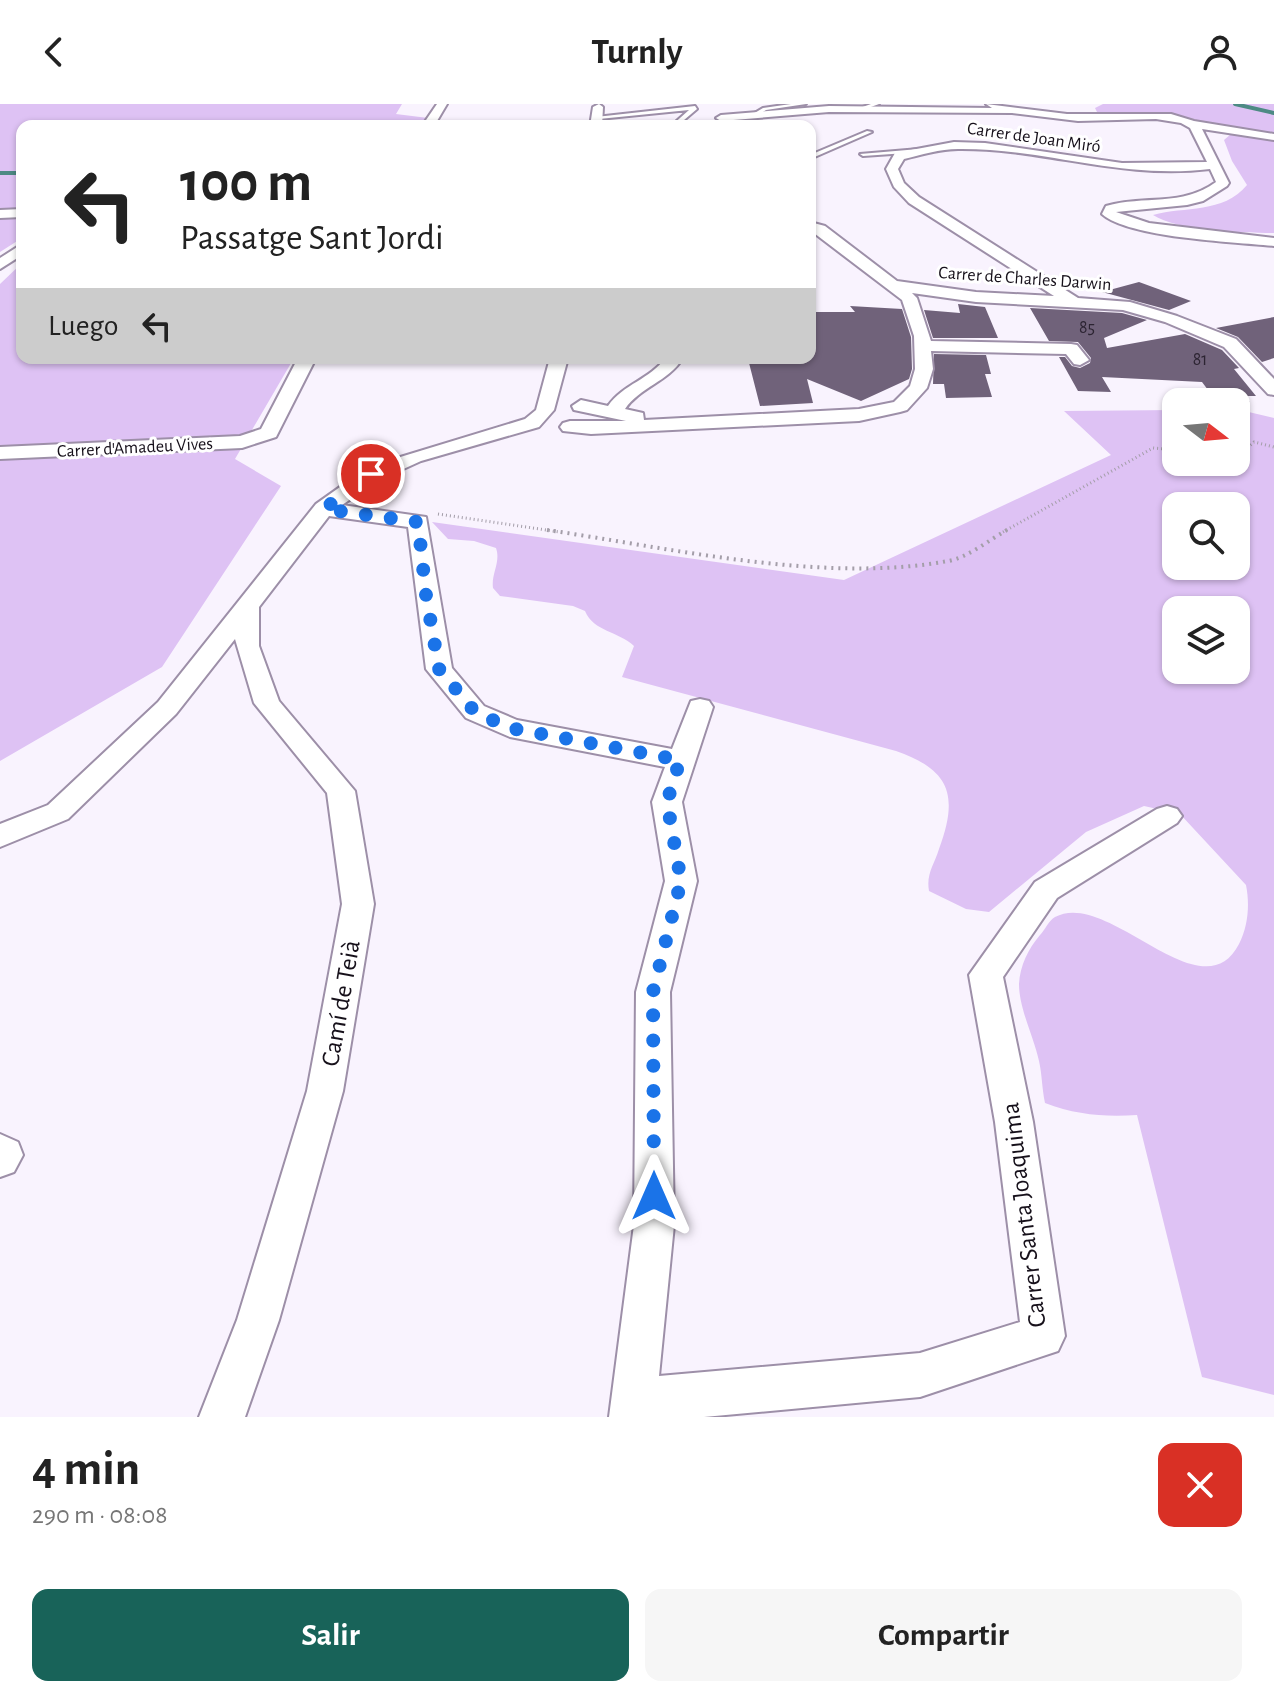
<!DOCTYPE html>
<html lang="es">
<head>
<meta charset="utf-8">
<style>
  :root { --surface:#fff; --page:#f6f6f6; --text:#222; --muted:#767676; --accent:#186359 }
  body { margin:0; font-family:"Alegreya Sans",sans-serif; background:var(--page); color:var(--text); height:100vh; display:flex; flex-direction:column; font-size:30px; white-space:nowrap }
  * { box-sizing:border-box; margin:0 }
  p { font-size:26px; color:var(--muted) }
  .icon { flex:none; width:44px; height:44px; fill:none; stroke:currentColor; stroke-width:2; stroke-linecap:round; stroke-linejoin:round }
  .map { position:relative; height:1313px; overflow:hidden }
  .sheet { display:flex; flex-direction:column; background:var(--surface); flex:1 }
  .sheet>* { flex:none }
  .top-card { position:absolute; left:16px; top:16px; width:800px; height:244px; border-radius:16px; box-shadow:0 2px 6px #0004; background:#fff; color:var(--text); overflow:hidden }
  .needle { width:52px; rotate:106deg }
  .buttons { position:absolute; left:1162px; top:284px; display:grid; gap:16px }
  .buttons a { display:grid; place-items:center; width:88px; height:88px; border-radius:16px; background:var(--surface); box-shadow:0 2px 6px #0004; font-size:40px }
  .pin { position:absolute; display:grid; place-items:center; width:68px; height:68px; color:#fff; margin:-34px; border:4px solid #fff; border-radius:50%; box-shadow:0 2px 8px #0007 }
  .me { position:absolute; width:88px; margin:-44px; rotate:0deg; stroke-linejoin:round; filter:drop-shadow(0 0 6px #0008) }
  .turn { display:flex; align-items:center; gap:28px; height:168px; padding:0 32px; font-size:36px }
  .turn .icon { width:104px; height:104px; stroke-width:2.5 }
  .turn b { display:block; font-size:56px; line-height:68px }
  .then { display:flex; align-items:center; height:76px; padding:0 32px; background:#0003; gap:16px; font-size:30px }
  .round { display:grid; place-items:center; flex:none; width:84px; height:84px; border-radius:16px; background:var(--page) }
  .overview { display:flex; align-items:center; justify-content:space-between; height:136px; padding:0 32px }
  h1 { font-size:48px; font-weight:600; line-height:60px }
  .cta { display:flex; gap:16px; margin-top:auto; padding:16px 32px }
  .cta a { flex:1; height:92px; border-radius:16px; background:var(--accent); color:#fff; font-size:32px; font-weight:600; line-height:92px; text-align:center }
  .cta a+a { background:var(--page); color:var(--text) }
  header { display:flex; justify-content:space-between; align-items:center; height:104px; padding:0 32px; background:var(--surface); font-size:36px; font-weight:600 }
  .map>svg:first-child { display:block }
  .green { fill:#dec2f4; fill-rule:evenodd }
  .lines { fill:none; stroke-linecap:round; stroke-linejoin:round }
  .stream { stroke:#4d8a84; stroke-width:4 }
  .building { fill:#70627a }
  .lane-casing { stroke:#9d8fa8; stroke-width:4 }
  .street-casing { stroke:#9d8fa8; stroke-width:4 }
  .path-far1 { stroke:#a49ea9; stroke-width:3; stroke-dasharray:1 3; stroke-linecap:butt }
  .path { stroke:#a49ea9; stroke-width:4; stroke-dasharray:2 5; stroke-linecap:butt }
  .lane { fill:#fff; fill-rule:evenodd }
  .street { fill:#fff; fill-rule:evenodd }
  .route { stroke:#1a73e8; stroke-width:14; stroke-dasharray:0 25.2 }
  .labels { text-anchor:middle; stroke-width:6; stroke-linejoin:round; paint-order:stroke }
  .far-street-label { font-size:18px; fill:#16101a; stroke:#fff }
  .number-label { font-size:18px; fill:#2c2432 }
  .near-street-label { font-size:26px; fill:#16101a; stroke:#fff }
</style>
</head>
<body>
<header><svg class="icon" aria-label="back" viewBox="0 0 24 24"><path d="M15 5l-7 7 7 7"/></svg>Turnly<svg class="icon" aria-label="person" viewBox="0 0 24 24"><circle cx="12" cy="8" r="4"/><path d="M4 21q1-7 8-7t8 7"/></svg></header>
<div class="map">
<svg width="1274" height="1313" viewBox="0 0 1274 1313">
  <rect width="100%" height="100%" fill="#f9f3fe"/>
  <g class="green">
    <polygon points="0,0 402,0 396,10 428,14 422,22 22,22 22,134 0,148"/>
    <polygon points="1103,0 1274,0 1274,30 1169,12 1097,8 1095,4"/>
    <path d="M1231,30l43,7v92c-31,0 -96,-2 -121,-18 32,-9 70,-1 94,-30l-15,-24 -8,-21z"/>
    <polygon points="22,159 22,254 294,254 235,355 281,382 162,563 0,657 0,180"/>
    <path d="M1236,305l38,9v977l-72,-18 -65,-262c-32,2 -61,0 -92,-12 -3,-14 -3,-29 -6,-42 -5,-24 -20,-52 -20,-77 1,-18 9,-35 21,-49 5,-5 9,-15 15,-18 53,-29 147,99 184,27 9,-18 11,-39 7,-59l-66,-71 -36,-8 -58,26 -97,80 -23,-3 -37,-18c-3,-17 5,-26 10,-42 20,-54 11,-79 -43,-98l-274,-74 12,-31c-16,-15 -40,-14 -49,-35l-12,-5 -73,-10 -7,-8c-2,-14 8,-26 3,-40l-22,-7 -26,-2 -16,-17 412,58 267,-125 -47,-44 112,-1v52h60zM1176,402h60v60h-60zM1176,506h60v60h-60z"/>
  </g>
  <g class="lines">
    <g class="stream">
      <polyline points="1235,0 1274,9"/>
      <polyline points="0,69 22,69"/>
    </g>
  </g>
  <g class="building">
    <polygon points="1139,178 1191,197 1169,206 1102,188"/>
    <polygon points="958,200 985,203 998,234 933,234 924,206 960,209"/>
    <polygon points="850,202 902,205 911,233 912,265 909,275 861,297 807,275 813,299 760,302 748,255 810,254 810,208 855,208"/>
    <polygon points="1030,204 1122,209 1147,216 1104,234 1107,244 1185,230 1222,246 1239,264 1234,265 1256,292 1245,292 1250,298 1217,298 1202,278 1102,273 1111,288 1078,287 1059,253 1065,253 1072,262 1080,264 1090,259 1091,254 1078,238 1049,237"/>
    <polygon points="1274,213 1274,254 1262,258 1238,233 1216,224"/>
    <polygon points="934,250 986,251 991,270 985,270 992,293 946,294 944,280 933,280"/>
  </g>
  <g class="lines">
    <g class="lane-casing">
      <g id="lane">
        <polygon points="791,0 806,0 766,6 756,12 753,10 763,4"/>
        <polygon points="871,0 879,0 860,7 857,5"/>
        <polygon points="695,2 697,5 677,22 671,22 689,6 599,15 596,13"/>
        <polygon points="867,27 872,28 810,55 810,51"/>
        <polygon points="919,45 921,48 863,52 860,50"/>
      </g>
    </g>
    <g class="street-casing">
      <g id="street">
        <polygon points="437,0 447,0 434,22 422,22"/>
        <polygon points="599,0 603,3 602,22 590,22 593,3"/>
        <path d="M986,0l81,10h104l23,7 80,13v6l-72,-11 27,54 -2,3 -24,15 -16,4 -71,7 33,11 125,15v8c-39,-4 -145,-8 -172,-32l4,-8c38,-11 76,1 110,-24l-6,-13c-90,11 -166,-21 -252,-20 -18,0 -37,6 -54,10l-6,10 6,14 15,14 159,101 52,4 47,14 59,23 38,40v16l-6,-1 -44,-47 -59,-25 -42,-12 -147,-8 -64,-9 5,5 14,43 140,3 6,1 12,15 -9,5 -6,-1 -8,-10 -135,-3 2,18 -6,19 -20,22 -7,2 -41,9 -268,13 -28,-3 -3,-4 3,-4 7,-2h56l-52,-11 -2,-4 9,-6 27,6c15,-22 43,-27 57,-48h18c-15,24 -43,29 -58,51l18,4 1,7 215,-11 35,-7 16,-16 5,-17 -1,-33 -12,-36 -92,-70v-8l15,4 72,55 79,11 78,4 -145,-93 -15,-16 -8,-18 9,-16 59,-11 31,1 137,20 85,-1 -17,-34 -9,-5 -25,-4 -78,2 -66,-8 -183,-1 -108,9 -5,-3 5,-3 108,-9 163,2z"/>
        <polygon points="22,105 22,113 0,114 0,106"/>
        <polygon points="22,140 22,151 0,165 0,154"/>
        <polygon points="298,254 316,254 276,333 242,344 0,355 0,343 240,332 261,325"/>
        <polygon points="550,254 568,254 554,306 539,323 421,357 377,377 342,401 426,413 452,564 484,602 517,616 672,645 691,597 700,595 709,597 713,603 682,698 697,777 670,888 674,1121 659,1272 920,1249 1020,1218 995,1018 969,871 1035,778 1157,705 1167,702 1177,705 1182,712 1177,719 1057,794 1003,873 1033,1018 1065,1232 1058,1247 920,1293 704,1313 609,1313 634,1121 636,888 665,777 652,698 665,663 510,633 466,614 426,565 408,423 329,412 259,503 259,542 279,597 355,687 374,800 343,987 279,1216 245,1313 199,1313 237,1216 307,987 342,800 327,689 254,599 235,535 176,610 68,715 0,743 0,720 48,701 158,598 316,400 340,383 384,358 525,315 536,306"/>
        <polygon points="0,1030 18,1038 23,1051 14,1068 0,1073"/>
      </g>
    </g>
    <g class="path-far1">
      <polyline points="1236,346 1246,345 1254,338 1274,343"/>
      <polyline points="438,410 560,428"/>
      <polyline points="1003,428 1153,344 1176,346"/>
    </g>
    <path class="path" d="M547,426c124,18 276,54 401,31 19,-3 41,-21 59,-31"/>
    <use href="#lane" class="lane"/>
    <use href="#street" class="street"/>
  </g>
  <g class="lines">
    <polyline class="route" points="371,370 324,405 418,418 426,491 439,565 475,608 510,624 680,656 667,698 681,777 653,888 654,1092"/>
  </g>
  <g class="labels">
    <g class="far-street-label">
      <text transform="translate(1034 33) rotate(8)" y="6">Carrer de Joan Miró</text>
      <text transform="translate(1025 174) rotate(4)" y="6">Carrer de Charles Darwin</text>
      <text transform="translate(135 343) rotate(-3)" y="6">Carrer d'Amadeu Vives</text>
    </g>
    <g class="number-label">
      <text x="1087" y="229">85</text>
      <text x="1200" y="261">81</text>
    </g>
    <g class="near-street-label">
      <text transform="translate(340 899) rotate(-80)" y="9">Camí de Teià</text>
      <text transform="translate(1023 1111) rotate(-97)" y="9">Carrer Santa Joaquima</text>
    </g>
  </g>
</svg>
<div class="buttons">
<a><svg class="needle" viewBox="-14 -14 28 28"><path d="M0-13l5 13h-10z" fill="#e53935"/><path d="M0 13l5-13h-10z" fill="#767676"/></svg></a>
<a><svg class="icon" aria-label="search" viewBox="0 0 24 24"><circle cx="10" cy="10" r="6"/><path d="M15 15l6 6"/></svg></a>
<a><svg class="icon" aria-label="layers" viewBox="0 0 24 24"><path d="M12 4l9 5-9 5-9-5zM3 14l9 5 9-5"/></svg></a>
</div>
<div class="pin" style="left:371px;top:370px;background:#d93025"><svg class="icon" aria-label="arrive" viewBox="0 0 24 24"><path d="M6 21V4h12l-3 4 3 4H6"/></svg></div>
<svg class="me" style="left:654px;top:1092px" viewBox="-20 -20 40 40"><path d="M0-17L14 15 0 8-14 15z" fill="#1a73e8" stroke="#fff" stroke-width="4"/></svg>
<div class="top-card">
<div class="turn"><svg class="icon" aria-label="left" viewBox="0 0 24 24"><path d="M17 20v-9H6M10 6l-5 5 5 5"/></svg><div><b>100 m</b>Passatge Sant Jordi</div></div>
<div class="then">Luego<svg class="icon" aria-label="left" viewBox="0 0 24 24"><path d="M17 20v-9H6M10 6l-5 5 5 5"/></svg></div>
</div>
</div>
<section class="sheet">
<div class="overview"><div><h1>4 min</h1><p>290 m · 08:08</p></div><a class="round" style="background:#d93025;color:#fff"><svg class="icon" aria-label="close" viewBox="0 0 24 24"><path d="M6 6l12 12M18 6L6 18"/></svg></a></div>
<div class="cta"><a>Salir</a><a>Compartir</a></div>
</section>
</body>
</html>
